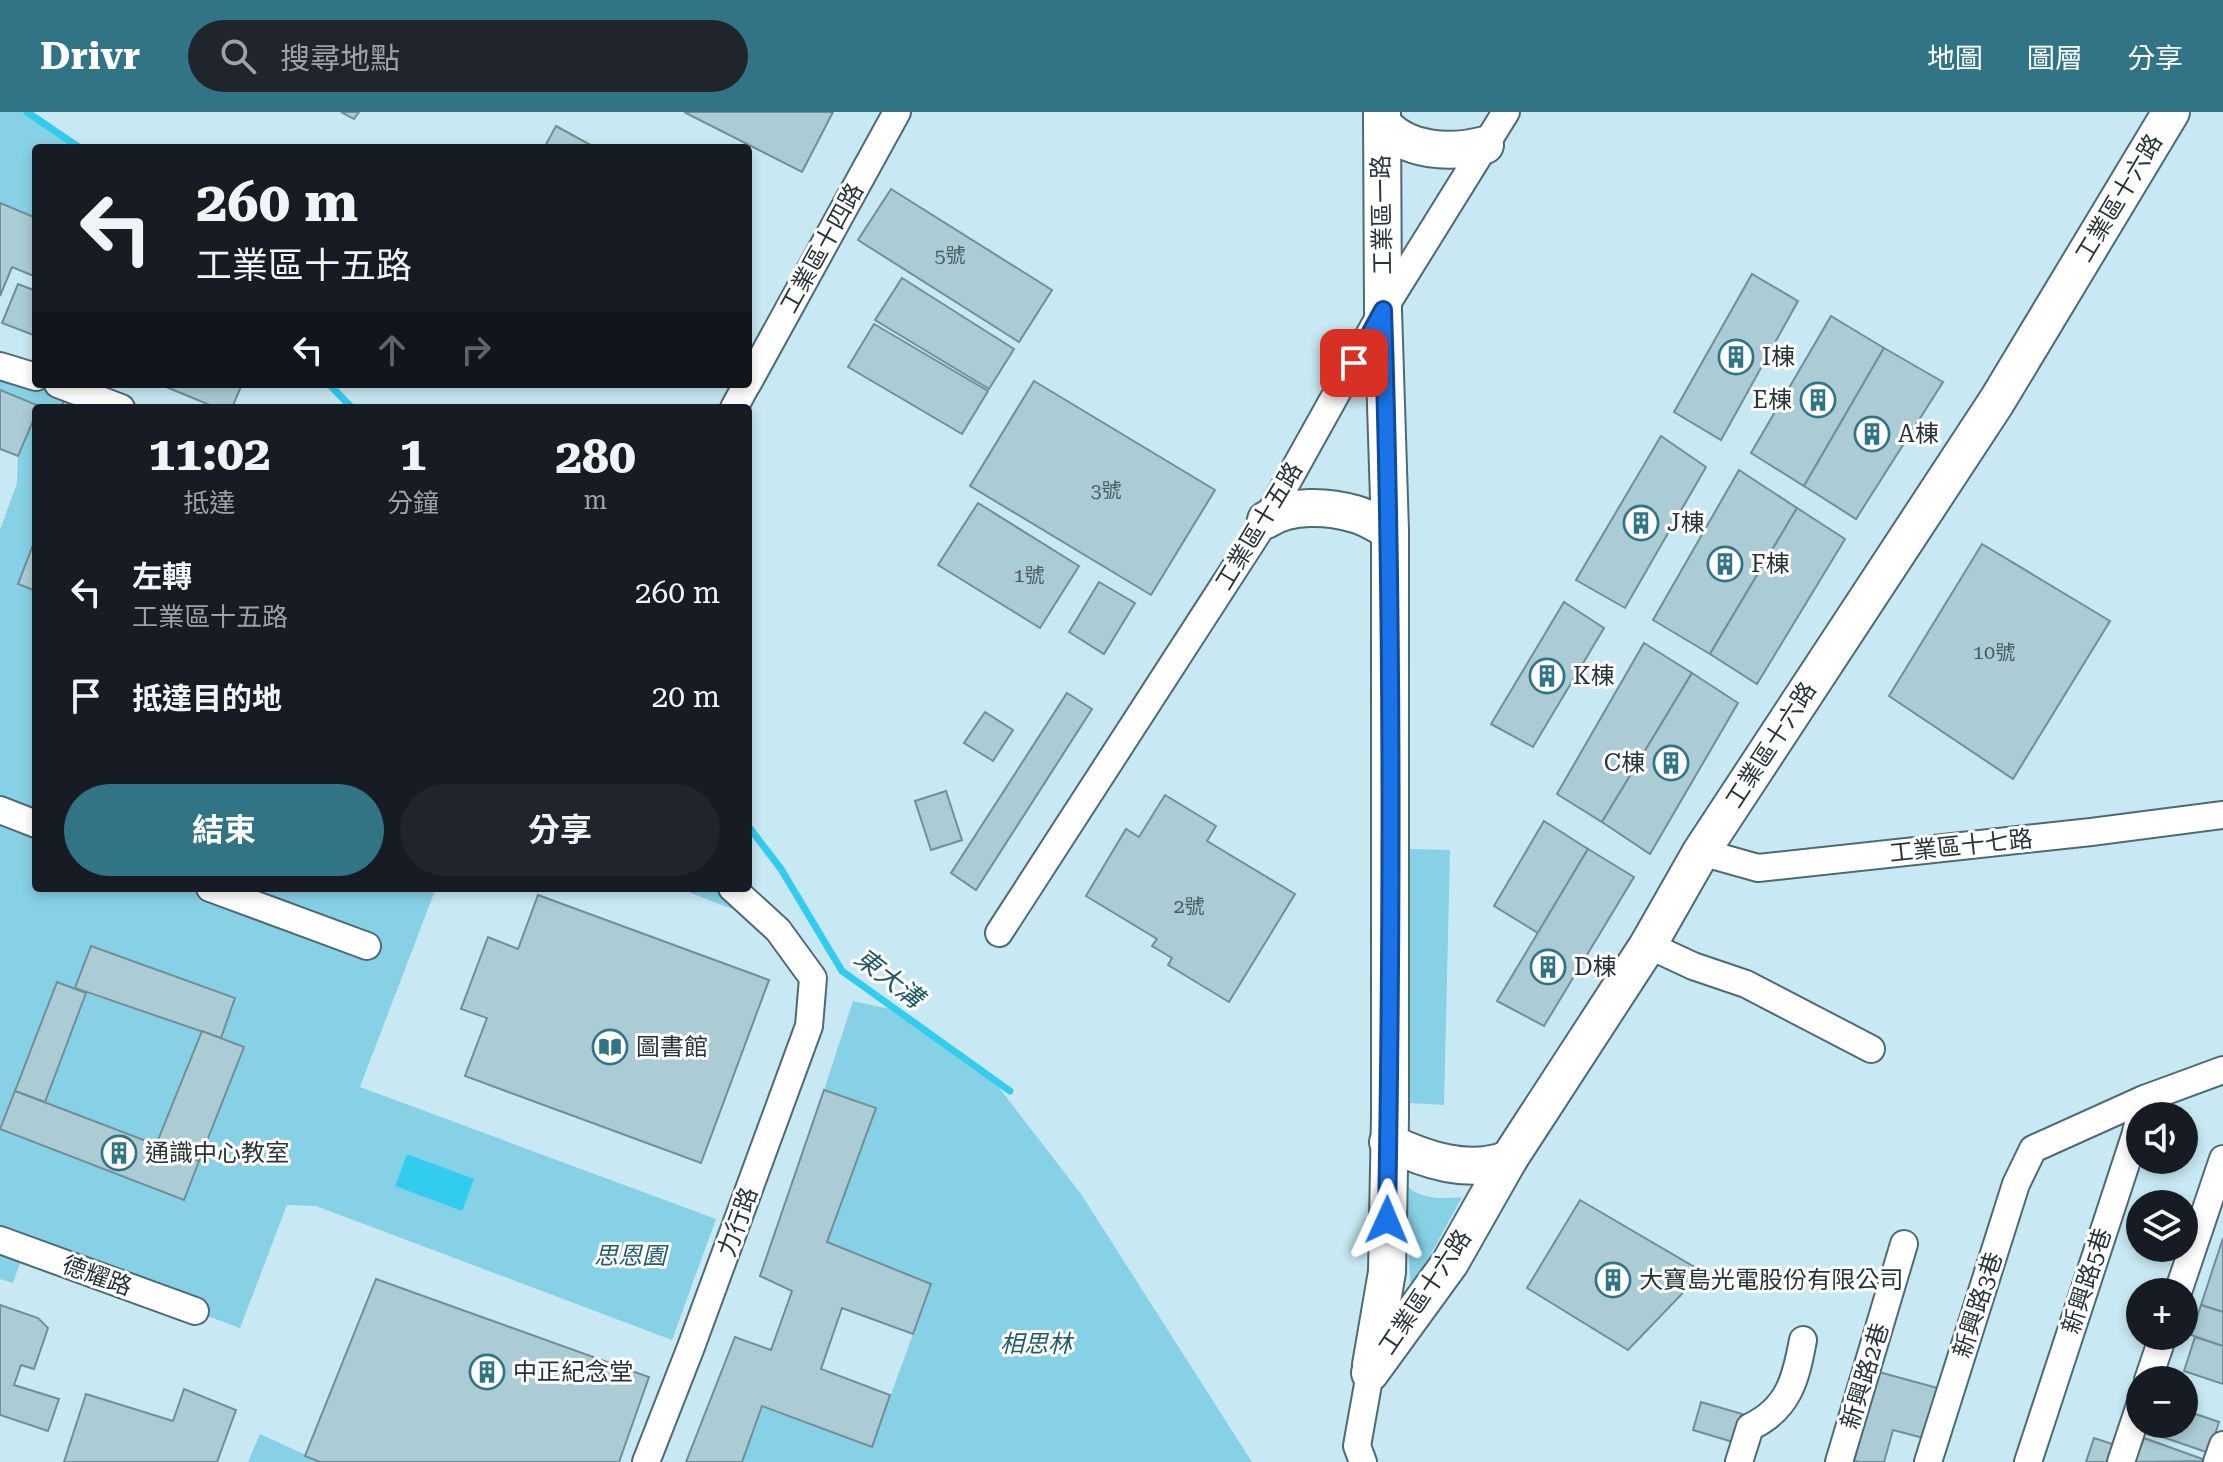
<!DOCTYPE html>
<html lang="zh-TW">
<head>
<meta charset="utf-8">
<style>
  :root { --surface:#171b24; --page:#20242c; --text:#f1f3f6; --muted:#9ea1a6; --accent:#317485 }
  body { margin:0; font-family:"Roboto Serif","Noto Sans TC",serif; background:var(--page); color:var(--text); height:100vh; display:flex; flex-direction:column; font-size:30px; white-space:nowrap }
  * { box-sizing:border-box; margin:0 }
  p { font-size:26px; color:var(--muted) }
  .icon { flex:none; width:44px; height:44px; fill:none; stroke:currentColor; stroke-width:2; stroke-linecap:round; stroke-linejoin:round }
  .map { position:relative; flex:1; overflow:hidden }
  .sheet { position:absolute; left:32px; top:292px; width:720px; height:488px; display:flex; flex-direction:column; background:var(--surface); border-radius:8px; box-shadow:0 4px 12px #0003 }
  .sheet>* { flex:none }
  .top-card { position:absolute; left:32px; top:32px; width:720px; height:244px; border-radius:8px; box-shadow:0 4px 12px #0003; background:#171b24; color:var(--text); overflow:hidden }
  .buttons { position:absolute; left:2126px; top:990px; display:grid; gap:16px }
  .buttons a { display:grid; place-items:center; width:72px; height:72px; border-radius:50%; background:var(--surface); box-shadow:0 4px 12px #0003; font-size:40px }
  .pin { position:absolute; display:grid; place-items:center; width:68px; height:68px; color:#fff; margin:-34px; border-radius:16px; box-shadow:0 4px 12px #0006 }
  .me { position:absolute; width:88px; margin:-44px; rotate:1deg; stroke-linejoin:round; filter:drop-shadow(0 0 6px #0008) }
  .turn { display:flex; align-items:center; gap:28px; height:168px; padding:0 32px; font-size:36px }
  .turn .icon { width:104px; height:104px; stroke-width:2.5 }
  .turn b { display:block; font-size:56px; line-height:68px }
  .lanes { display:flex; align-items:center; height:76px; padding:0 32px; background:#0003; justify-content:center; gap:40px; direction:ltr }
  .lanes .off { opacity:.35 }
  .eta { display:flex; justify-content:space-evenly; align-items:center; height:136px; text-align:center }
  .eta b { font-size:48px; font-weight:700; line-height:56px }
  .button { display:flex; gap:16px; margin-top:auto; padding:16px 32px }
  .button a { flex:1; height:92px; border-radius:48px; background:var(--accent); color:#fff; font-size:32px; font-weight:700; line-height:92px; text-align:center }
  .button a+a { background:var(--page); color:var(--text) }
  ul { padding:0; list-style:none }
  li { display:flex; align-items:center; gap:24px; height:104px; padding:0 32px }
  li div { flex:1 }
  li b { display:block; font-size:30px }
  li em { font-style:normal }
  header { display:flex; align-items:center; gap:48px; box-sizing:border-box; height:112px; padding:0 40px; background:var(--accent); color:#fff }
  header strong { font-size:38px }
  nav { display:flex; gap:44px; margin-inline-start:auto; font-size:28px }
  .search { width:560px; height:72px; background:var(--page); display:flex; align-items:center; gap:20px; box-sizing:border-box; padding:0 28px; border-radius:44px; color:var(--muted); font-size:30px }
  .map>svg:first-child { display:block }
  .green { fill:#87d1e6; fill-rule:evenodd }
  .water { fill:#32ccee }
  .lines { fill:none; stroke-linecap:round; stroke-linejoin:round }
  .stream { stroke:#32ccee; stroke-width:7 }
  .building { fill:#acccd5; stroke:#708f97; stroke-width:2 }
  .street-casing { stroke:#4d6b73; stroke-width:30 }
  .secondary-casing { stroke:#4d6b73; stroke-width:40 }
  .street { stroke:#fff; stroke-width:26 }
  .secondary { stroke:#fff; stroke-width:36 }
  .route-casing { stroke:#114b97; stroke-width:20 }
  .route { stroke:#1a73e8; stroke-width:14 }
  .labels { text-anchor:middle; stroke-width:6; stroke-linejoin:round; paint-order:stroke }
  .number-label { font-size:20px; fill:#495b5f }
  .street-label { font-size:24px; fill:#283538; stroke:#fff }
  .poi-label { font-size:24px; fill:#283538; stroke:#fff; text-anchor:start }
  .park-label { font-size:24px; font-style:italic; fill:#235d6c; stroke:#fff }
  .water-label { font-size:26px; font-style:italic; fill:#1f5968; stroke:#fff }
</style>
</head>
<body>
<header>
<strong>Drivr</strong>
<div class="search"><svg class="icon" aria-label="search" viewBox="0 0 24 24"><circle cx="10" cy="10" r="6"/><path d="M15 15l6 6"/></svg>搜尋地點</div>
<nav><a>地圖</a><a>圖層</a><a>分享</a></nav>
</header>
<div class="map">
<svg width="2223" height="1350" viewBox="0 0 2223 1350">
  <rect width="100%" height="100%" fill="#c8e9f3"/>
  <g class="green">
    <polygon points="0,0 27,0 80,36 36,36 36,106 0,91"/>
    <path d="M0,249l51,23 65,24h-80v129l-18,46 18,8v297h400l-76,199 356,132 -44,121 -356,-134 -29,-1 -47,123 -215,-79 -12,34 -13,-4v-749l17,-47 1,-27 -18,-7zM91,834l144,52 -14,40 23,9 -60,153 -183,-71 56,-147 18,6z"/>
    <polygon points="1410,737 1450,738 1444,993 1408,991"/>
    <polygon points="678,776 748,776 789,819"/>
    <polygon points="86,881 202,919 156,1033 45,990"/>
    <polygon points="853,889 894,898 987,960 1081,1082 1252,1350 742,1350 762,1294 872,1334 931,1173 827,1130 876,997 824,978"/>
    <path d="M1404,1070c13,18 38,17 58,15l-51,94z"/>
    <polygon points="260,1322 321,1350 248,1350"/>
  </g>
  <polygon class="water" points="407,1042 474,1067 462,1099 395,1074"/>
  <g class="lines">
    <g class="stream">
      <polyline points="27,0 80,36"/>
      <polyline points="329,272 352,296"/>
      <polyline points="748,714 781,757 842,859 1010,979"/>
    </g>
  </g>
  <g class="building">
    <polygon points="341,0 359,0 354,7"/>
    <polygon points="684,0 833,0 802,60"/>
    <polygon points="556,14 596,36 544,36"/>
    <polygon points="891,77 1052,178 1019,230 858,128"/>
    <polygon points="0,91 36,106 36,165 12,155 0,184"/>
    <polygon points="1752,162 1798,189 1721,328 1674,300"/>
    <polygon points="902,166 1014,237 989,277 875,208"/>
    <polygon points="18,172 36,179 36,224 2,211"/>
    <polygon points="1831,204 1884,236 1804,374 1751,341"/>
    <polygon points="874,212 988,279 962,322 848,255"/>
    <polygon points="1884,236 1943,270 1856,407 1804,374"/>
    <polygon points="1034,269 1215,378 1151,483 970,374"/>
    <polygon points="159,272 242,272 232,296 217,296"/>
    <polygon points="0,278 39,294 36,296 36,302 18,344 0,337"/>
    <polygon points="67,281 105,296 61,296"/>
    <polygon points="1661,324 1706,355 1625,496 1576,468"/>
    <polygon points="1739,358 1797,396 1710,542 1653,508"/>
    <polygon points="978,391 1079,454 1040,516 938,453"/>
    <polygon points="1797,396 1845,427 1757,572 1710,542"/>
    <polygon points="36,425 36,479 18,472"/>
    <polygon points="1982,432 2110,509 2013,667 1889,584"/>
    <polygon points="1099,470 1135,491 1104,542 1069,520"/>
    <polygon points="1564,490 1604,516 1533,635 1491,612"/>
    <polygon points="1644,531 1692,561 1602,710 1557,682"/>
    <polygon points="1692,561 1738,591 1650,742 1602,710"/>
    <polygon points="1067,581 1092,597 976,778 951,761"/>
    <polygon points="985,600 1013,618 993,649 964,631"/>
    <polygon points="946,679 962,728 931,738 915,689"/>
    <polygon points="1165,683 1216,714 1207,729 1295,782 1229,890 1168,853 1172,846 1152,834 1157,827 1086,784 1126,717 1139,725"/>
    <polygon points="1544,709 1588,737 1538,821 1494,794"/>
    <polygon points="1588,737 1634,765 1544,914 1497,889"/>
    <polygon points="538,783 769,868 701,1051 465,964 487,906 461,897 488,825 518,837"/>
    <polygon points="91,834 235,886 221,926 75,876"/>
    <polygon points="57,870 86,881 45,990 15,979"/>
    <polygon points="202,919 244,935 199,1049 156,1033"/>
    <polygon points="824,978 876,996 827,1130 931,1172 913,1222 842,1196 821,1257 890,1283 872,1335 762,1294 742,1350 686,1350 735,1225 771,1238 792,1179 760,1164"/>
    <polygon points="15,979 199,1049 184,1088 0,1017"/>
    <polygon points="1580,1088 1703,1160 1628,1238 1527,1176"/>
    <polygon points="2223,1126 2223,1200 2201,1193"/>
    <polygon points="376,1167 649,1265 619,1350 320,1350 305,1344"/>
    <polygon points="0,1193 38,1206 48,1216 34,1257 21,1253 14,1273 59,1287 48,1319 0,1303"/>
    <polygon points="2201,1193 2223,1200 2223,1234 2191,1223"/>
    <polygon points="2195,1225 2223,1234 2223,1272 2184,1259"/>
    <polygon points="1879,1260 1941,1277 1927,1327 1893,1318 1884,1350 1859,1350 1854,1349"/>
    <polygon points="184,1277 236,1298 217,1350 64,1350 86,1282 173,1309"/>
    <polygon points="1701,1290 1742,1302 1733,1330 1693,1318"/>
    <polygon points="2184,1298 2219,1310 2209,1341 2154,1322 2157,1312 2184,1312"/>
    <polygon points="2094,1326 2121,1335 2116,1350 2086,1350"/>
    <polygon points="2144,1326 2208,1349 2135,1350"/>
  </g>
  <g class="lines">
    <g class="street-casing">
      <g id="street">
        <polyline points="0,254 36,265"/>
        <polyline points="748,271 897,0"/>
        <polyline points="58,272 121,296"/>
        <polyline points="734,296 747,272"/>
        <polyline points="0,698 36,712"/>
        <polyline points="1701,740 1758,756 2091,720 2223,703"/>
        <polyline points="210,776 367,834"/>
        <polyline points="999,821 1266,408 1383,198 1506,0"/>
        <polyline points="1648,833 1693,854 1746,872 1871,937"/>
        <polyline points="0,1128 195,1199"/>
        <polyline points="2178,1180 2223,1047"/>
        <polyline points="2148,1268 2163,1224"/>
        <polyline points="646,1350 691,1235 809,914 813,866 778,818 732,776"/>
        <polyline points="1363,1350 1357,1334 1370,1261"/>
        <path d="M1739,1350l11,-35c39,-18 46,-49 53,-87"/>
        <polyline points="1839,1350 1904,1132"/>
        <polyline points="1928,1350 2016,1072 2033,1037 2144,987 2223,958"/>
        <polyline points="2028,1350 2135,1024 2144,987"/>
        <polyline points="2121,1350 2140,1293"/>
        <polyline points="2217,1350 2223,1333"/>
      </g>
    </g>
    <g class="secondary-casing">
      <g id="secondary">
        <path d="M1382,11c24,29 68,31 103,22"/>
        <path d="M1266,408c24,-16 62,-14 89,-6 12,3 24,11 35,17"/>
        <path d="M1388,1030c37,18 81,33 121,17"/>
        <polyline points="1371,1253 1387,1160 1390,1005 1390,419 1383,198 1382,0"/>
        <polyline points="1370,1261 1450,1151 1509,1047 1648,833 1701,740 1997,289 2171,0"/>
      </g>
    </g>
    <use href="#street" class="street"/>
    <use href="#secondary" class="secondary"/>
  </g>
  <g class="lines">
    <g class="route-casing">
      <path id="route" d="M1354,251l29,-53c10,303 9,607 4,910"/>
    </g>
    <use href="#route" class="route"/>
  </g>
  <defs>
    <g id="building-ring" transform="scale(1.8)"><circle r="9.5" fill="#fff" stroke="#317485" stroke-width="1.5"/><path d="M-4-6H4V6H1V3H-1V6H-4ZM-2.5-4.3h1.7v1.8h-1.7ZM.8-4.3h1.7v1.8H.8ZM-2.5-1h1.7V.8h-1.7ZM.8-1h1.7V.8H.8Z" fill="#317485"/></g>
    <g id="library-ring" transform="scale(1.8)"><circle r="9.5" fill="#fff" stroke="#317485" stroke-width="1.5"/><path d="M-6-4Q-3-5.5-.7-3.5V5Q-3 3-6 4ZM6-4Q3-5.5 .7-3.5V5Q3 3 6 4Z" fill="#317485"/></g>
  </defs>
  <g fill-rule="evenodd">
    <use href="#building-ring" x="1736" y="245"/>
    <use href="#building-ring" x="1818" y="288"/>
    <use href="#building-ring" x="1872" y="322"/>
    <use href="#building-ring" x="1641" y="411"/>
    <use href="#building-ring" x="1725" y="452"/>
    <use href="#building-ring" x="1547" y="564"/>
    <use href="#building-ring" x="1671" y="651"/>
    <use href="#building-ring" x="1548" y="855"/>
    <use href="#library-ring" x="610" y="935"/>
    <use href="#building-ring" x="119" y="1041"/>
    <use href="#building-ring" x="1613" y="1168"/>
    <use href="#building-ring" x="487" y="1260"/>
  </g>
  <g class="labels">
    <g class="number-label">
      <text x="950" y="150">5號</text>
      <text x="1106" y="385">3號</text>
      <text x="1029" y="470">1號</text>
      <text x="1994" y="547">10號</text>
      <text x="1189" y="801">2號</text>
    </g>
    <g class="street-label">
      <text transform="translate(2119 86) rotate(-59)" y="8">工業區十六路</text>
      <text transform="translate(1382 103) rotate(-91)" y="8">工業區一路</text>
      <text transform="translate(822 136) rotate(-61)" y="8">工業區十四路</text>
      <text transform="translate(1259 414) rotate(-59)" y="8">工業區十五路</text>
      <text transform="translate(1771 633) rotate(-57)" y="8">工業區十六路</text>
      <text transform="translate(1961 734) rotate(-6)" y="8">工業區十七路</text>
      <text transform="translate(738 1110) rotate(-70)" y="8">力行路</text>
      <text transform="translate(97 1164) rotate(20)" y="8">德耀路</text>
      <text transform="translate(2087 1169) rotate(-72)" y="8">新興路5巷</text>
      <text transform="translate(1425 1180) rotate(-56)" y="8">工業區十六路</text>
      <text transform="translate(1978 1193) rotate(-72)" y="8">新興路3巷</text>
      <text transform="translate(1865 1264) rotate(-73)" y="8">新興路2巷</text>
    </g>
    <g class="poi-label">
      <text x="1762" y="253">I棟</text>
      <text x="1792" y="296" text-anchor="end">E棟</text>
      <text x="1898" y="330">A棟</text>
      <text x="1667" y="419">J棟</text>
      <text x="1751" y="460">F棟</text>
      <text x="1573" y="572">K棟</text>
      <text x="1645" y="659" text-anchor="end">C棟</text>
      <text x="1574" y="863">D棟</text>
      <text x="636" y="943">圖書館</text>
      <text x="145" y="1049">通識中心教室</text>
      <text x="1639" y="1176">大寶島光電股份有限公司</text>
      <text x="513" y="1268">中正紀念堂</text>
    </g>
    <g class="park-label">
      <text x="630" y="1152">思恩園</text>
      <text x="1036" y="1240">相思林</text>
    </g>
    <g class="water-label">
      <text transform="translate(889 866) rotate(38)" y="9">東大溝</text>
    </g>
  </g>
</svg>
<div class="buttons">
<a><svg class="icon" aria-label="sound" viewBox="0 0 24 24"><path d="M4 9h4l5-4v14l-5-4H4zM17 9q2 3 0 6"/></svg></a>
<a><svg class="icon" aria-label="layers" viewBox="0 0 24 24"><path d="M12 4l9 5-9 5-9-5zM3 14l9 5 9-5"/></svg></a>
<a>+</a>
<a>−</a>
</div>
<div class="pin" style="left:1354px;top:251px;background:#d93025"><svg class="icon" aria-label="arrive" viewBox="0 0 24 24"><path d="M6 21V4h12l-3 4 3 4H6"/></svg></div>
<svg class="me" style="left:1387px;top:1108px" viewBox="-20 -20 40 40"><path d="M0-17L14 15 0 8-14 15z" fill="#1a73e8" stroke="#fff" stroke-width="4"/></svg>
<div class="top-card">
<div class="turn"><svg class="icon" aria-label="left" viewBox="0 0 24 24"><path d="M17 20v-9H6M10 6l-5 5 5 5"/></svg><div><b>260 m</b>工業區十五路</div></div>
<div class="lanes"><svg class="icon" aria-label="left" viewBox="0 0 24 24"><path d="M17 20v-9H6M10 6l-5 5 5 5"/></svg><svg class="icon off" aria-label="ahead" viewBox="0 0 24 24"><path d="M12 20V5M6 11l6-6 6 6"/></svg><svg class="icon off" aria-label="right" viewBox="0 0 24 24"><path d="M7 20v-9h11M14 6l5 5-5 5"/></svg></div>
</div>
<section class="sheet">
<div class="eta">
<div><b>11:02</b><p>抵達</p></div>
<div><b>1</b><p>分鐘</p></div>
<div><b>280</b><p>m</p></div>
</div>
<ul>
<li><svg class="icon" aria-label="left" viewBox="0 0 24 24"><path d="M17 20v-9H6M10 6l-5 5 5 5"/></svg><div><b>左轉</b><p>工業區十五路</p></div><em>260 m</em></li>
<li><svg class="icon" aria-label="arrive" viewBox="0 0 24 24"><path d="M6 21V4h12l-3 4 3 4H6"/></svg><div><b>抵達目的地</b></div><em>20 m</em></li>
</ul>
<div class="button"><a>結束</a><a>分享</a></div>
</section>
</div>
</body>
</html>
